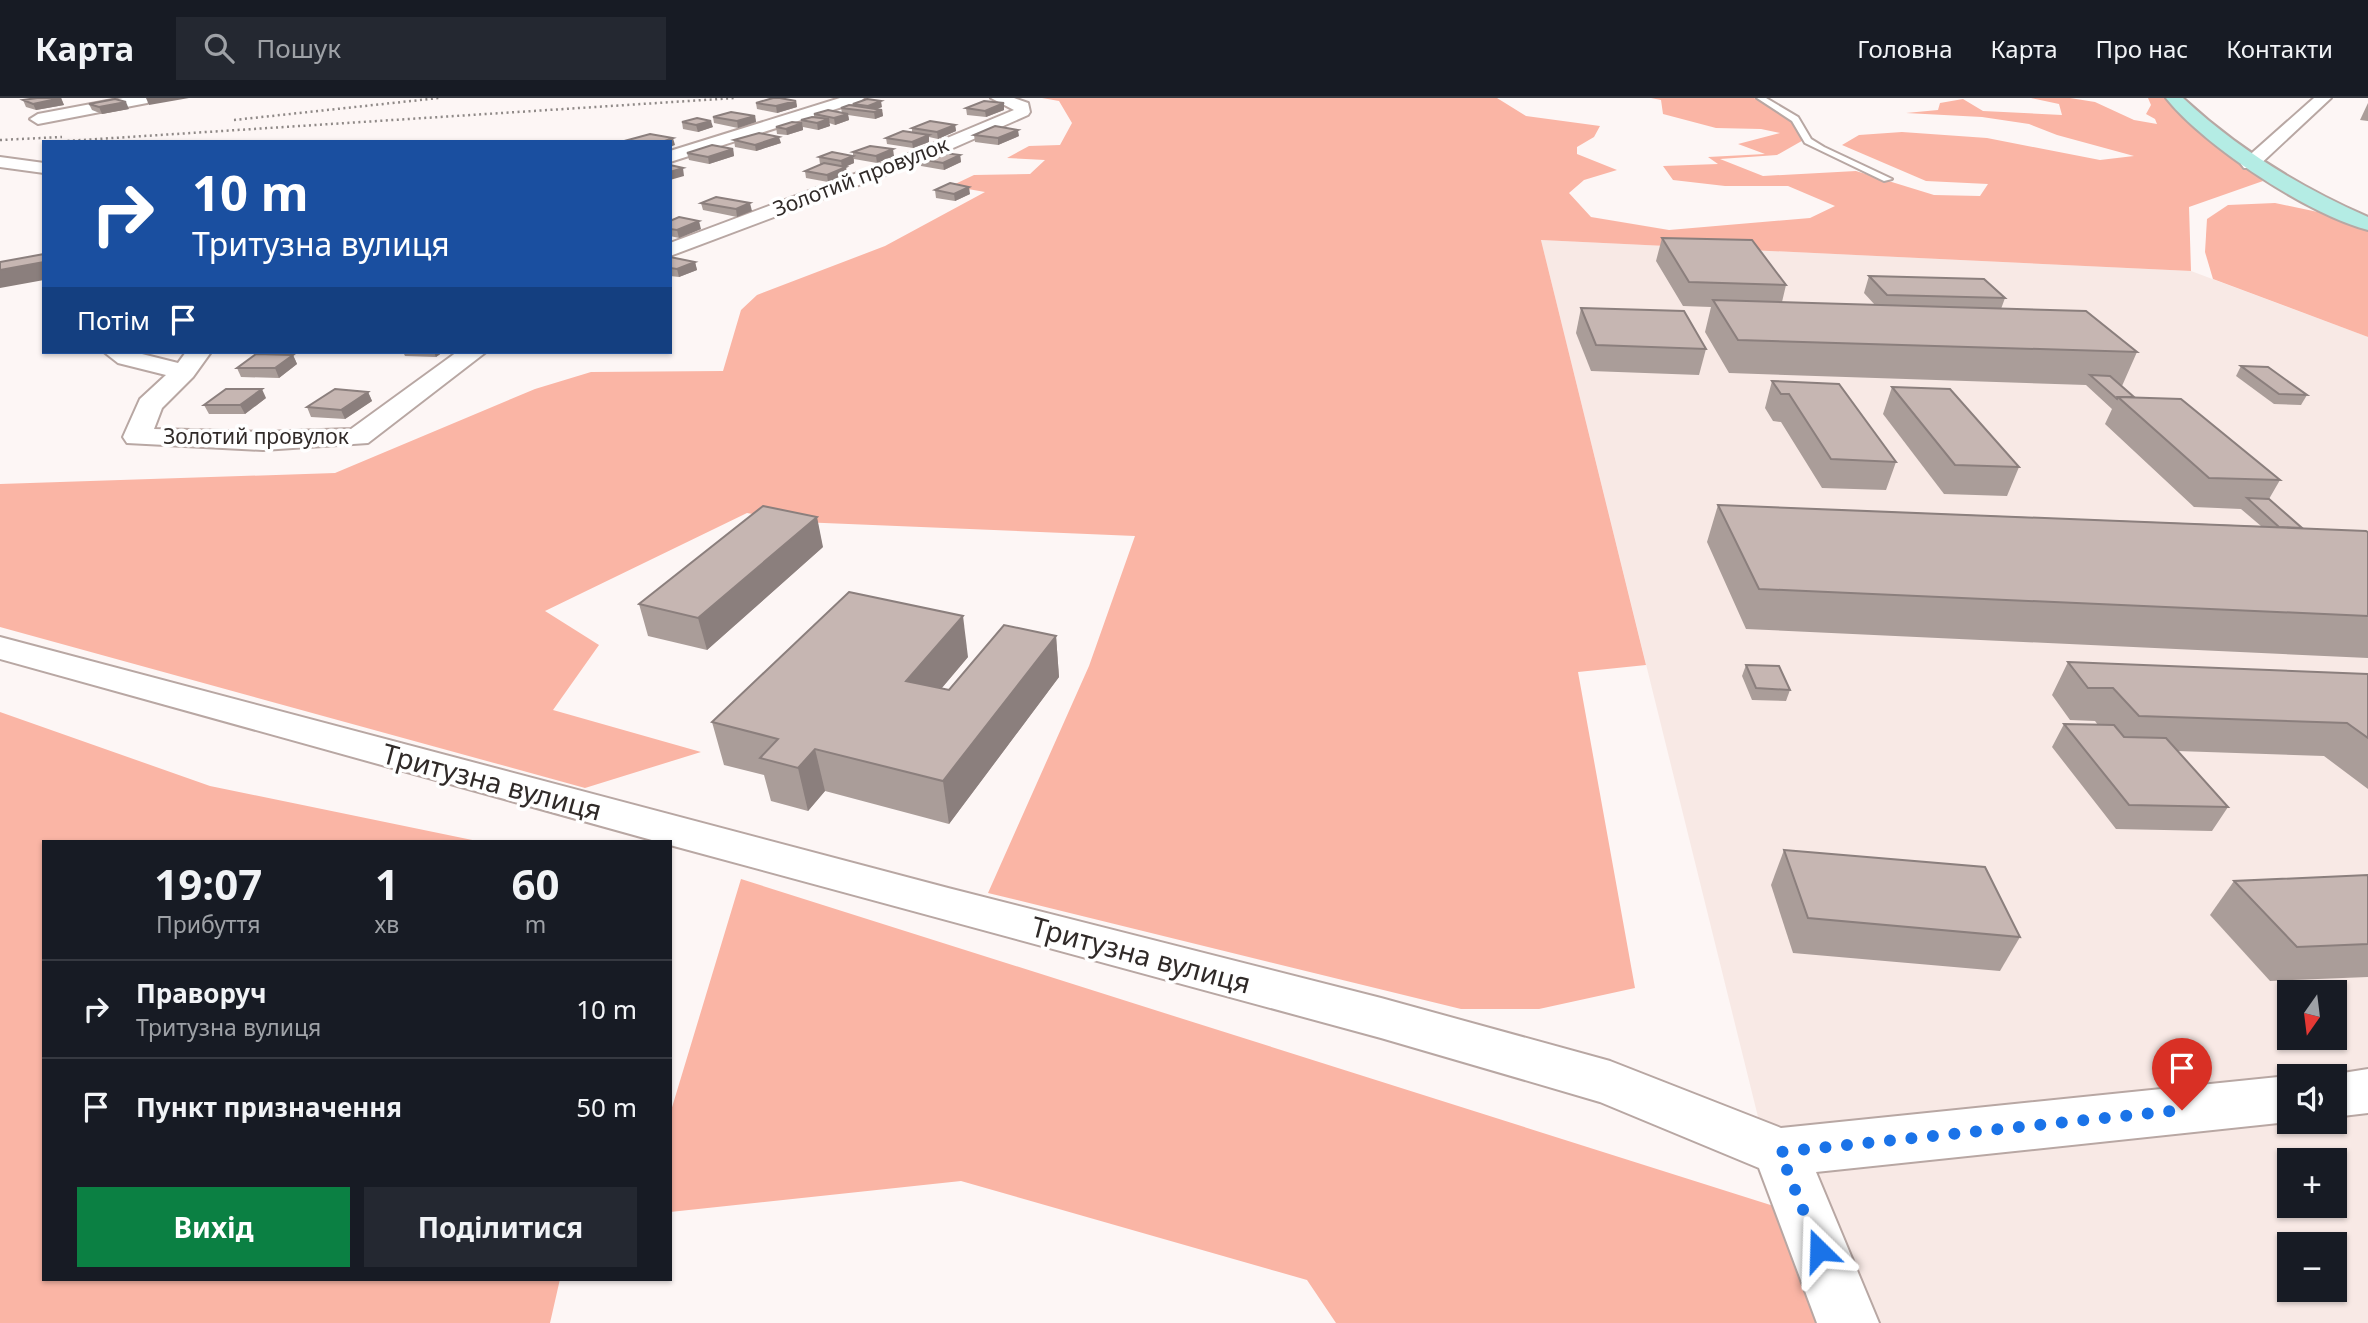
<!DOCTYPE html>
<html lang="uk">
<head>
<meta charset="utf-8">
<style>
  :root { --surface:#171b24; --page:#242831; --text:#f1f3f6; --muted:#9ea1a6; --line:#363941; --accent:#0b8043 }
  body { margin:0; font-family:"Noto Sans",sans-serif; background:var(--page); color:var(--text); height:100vh; display:flex; flex-direction:column; font-size:26px; white-space:nowrap }
  * { box-sizing:border-box; margin:0 }
  p { font-size:23px; color:var(--muted) }
  .icon { flex:none; width:38px; height:38px; fill:none; stroke:currentColor; stroke-width:2; stroke-linecap:round; stroke-linejoin:round }
  .map { position:relative; flex:1; overflow:hidden }
  .panel { position:absolute; left:42px; top:742px; width:630px; height:441px; display:flex; flex-direction:column; background:var(--surface); border-radius:0px; box-shadow:0 2px 5px #0004 }
  .panel>* { flex:none }
  .banner { position:absolute; left:42px; top:42px; width:630px; height:214px; border-radius:0px; box-shadow:0 2px 5px #0004; background:#1a4fa0; color:#fff; overflow:hidden }
  .needle { width:46px; rotate:194deg }
  .fabs { position:absolute; left:2277px; top:882px; display:grid; gap:14px }
  .fabs a { display:grid; place-items:center; width:70px; height:70px; border-radius:0px; background:var(--surface); box-shadow:0 2px 5px #0004; font-size:35px }
  .pin { position:absolute; display:grid; place-items:center; width:60px; height:60px; color:#fff; margin:-72px -30px; border-radius:50% 50% 50% 0; rotate:-45deg; box-shadow:0 0 7px #0007 }
  .pin .icon { rotate:45deg }
  .me { position:absolute; width:77px; margin:-38px; rotate:338deg; stroke-linejoin:round; filter:drop-shadow(0 0 5px #0008) }
  .turn { display:flex; align-items:center; gap:24px; height:147px; padding:0 35px; font-size:32px }
  .turn .icon { width:91px; height:91px; stroke-width:2.5 }
  .turn b { display:block; font-size:49px; line-height:60px }
  .then { display:flex; align-items:center; height:66px; padding:0 35px; background:#0003; gap:14px; font-size:26px }
  .eta { display:flex; justify-content:space-evenly; align-items:center; height:119px; text-align:center }
  .eta b { font-size:42px; font-weight:700; line-height:49px }
  .button { display:flex; gap:14px; margin-top:auto; padding:14px 35px }
  .button a { flex:1; height:80px; border-radius:0px; background:var(--accent); color:#fff; font-size:28px; font-weight:700; line-height:80px; text-align:center }
  .button a+a { background:var(--page); color:var(--text) }
  ul { padding:0; list-style:none }
  li { display:flex; align-items:center; gap:21px; height:98px; padding:0 35px; border-top:2px solid var(--line) }
  li div { flex:1 }
  li b { display:block; font-size:26px }
  li em { font-style:normal }
  header { display:flex; align-items:center; gap:42px; box-sizing:border-box; height:98px; padding:0 35px; background:var(--surface); border-bottom:2px solid var(--line) }
  header strong { font-size:33px }
  nav { display:flex; gap:38px; margin-inline-start:auto; font-size:24px }
  .search { width:490px; height:63px; background:var(--page); display:flex; align-items:center; gap:18px; box-sizing:border-box; padding:0 24px; border-radius:0px; color:var(--muted); font-size:26px }
  .map>svg:first-child { display:block }
  .built { fill:#f8e9e5; fill-rule:evenodd }
  .forest { fill:#fab5a5 }
  .lines { fill:none; stroke-linecap:round; stroke-linejoin:round }
  .service-casing { stroke:#b8a7a3; stroke-width:4 }
  .minor-casing { stroke:#b8a7a3; stroke-width:4 }
  .tertiary-casing { stroke:#b8a7a3; stroke-width:4 }
  .secondary-casing { stroke:#b8a7a3; stroke-width:4 }
  .service { fill:#fff; fill-rule:evenodd }
  .minor { fill:#fff; fill-rule:evenodd }
  .tertiary { fill:#fff; fill-rule:evenodd }
  .secondary { fill:#b4ece4; fill-rule:evenodd }
  .rail { stroke:#8f8987; stroke-width:2.5; stroke-dasharray:2 3.5; stroke-linecap:butt }
  .wall { fill:#aa9d99 }
  .shaded-wall { fill:#8b7f7d }
  .building { fill:#c6b6b2; stroke:#8b7f7d; stroke-width:2 }
  .route { stroke:#1a73e8; stroke-width:12; stroke-dasharray:0 21.6 }
  .labels { text-anchor:middle; stroke-width:7; stroke-linejoin:round; paint-order:stroke }
  .far-street-label { font-size:21px; fill:#302a28; stroke:#fff }
  .near-street-label { font-size:28px; fill:#302a28; stroke:#fff }
</style>
</head>
<body>
<header>
<strong>Карта</strong>
<div class="search"><svg class="icon" aria-label="search" viewBox="0 0 24 24"><circle cx="10" cy="10" r="6"/><path d="M15 15l6 6"/></svg>Пошук</div>
<nav><a>Головна</a><a>Карта</a><a>Про нас</a><a>Контакти</a></nav>
</header>
<div class="map">
<svg width="2368" height="1225" viewBox="0 0 2368 1225">
  <rect width="100%" height="100%" fill="#fdf6f5"/>
  <path class="built" d="M1541,142l650,31 177,66v986h-559zM2289,894h45v46h-45zM2289,978h45v46h-45zM2289,1062h45v46h-45zM2289,1146h45v46h-45z"/>
  <g class="forest">
    <polygon points="1042,0 1497,0 1526,18 1600,28 1594,39 1577,49 1577,56 1617,72 1584,82 1569,95 1591,119 1669,132 1810,120 1835,108 1788,88 1725,88 1673,82 1663,68 1718,66 1708,59 1765,56 1738,46 1780,35 1761,31 1716,30 1663,16 1661,2 1651,0 1754,0 1796,21 1807,40 1777,57 1720,61 1763,78 1856,73 1934,97 1980,98 1988,86 1926,83 1842,47 1859,37 1902,34 1987,40 2100,62 2134,58 2057,37 2029,26 1982,19 1906,15 1938,12 1940,5 1963,1 1983,13 2062,17 2059,6 2031,0 2070,0 2095,4 2134,22 2157,26 2155,21 2146,16 2151,7 2148,0 2165,0 2263,83 2189,109 2191,173 1541,142 1646,567 1578,574 1635,890 1539,911 1461,911 988,795 1089,568 1135,438 800,424 747,415 545,513 599,547 553,612 701,654 585,690 0,529 0,386 335,375 535,291 591,274 723,273 741,212 757,197 885,148 985,94 951,88 974,77 1030,76 1045,62 1007,60 1029,48 1060,47 1072,25 1059,3"/>
    <polygon points="2275,105 2332,117 2368,132 2368,239 2213,181 2205,154 2207,121 2228,107"/>
    <polygon points="0,614 210,688 482,744 44,744 44,1181 560,1181 550,1225 0,1225"/>
    <polygon points="741,781 1796,1115 1824,1225 1336,1225 1307,1182 961,1083 670,1114 670,1016"/>
  </g>
  <g class="lines">
    <g class="service-casing">
      <polygon id="service" points="1757,0 1766,0 1798,19 1811,41 1824,49 1892,81 1884,83 1805,45 1792,23"/>
    </g>
    <g class="minor-casing">
      <g id="minor">
        <polygon points="123,0 155,0 147,5 38,26 30,21 38,16"/>
        <polygon points="840,0 864,0 861,3 670,64 670,53"/>
        <polygon points="991,0 1014,0 1028,5 1030,14 1028,17 928,61 670,158 670,145 916,53 1014,12"/>
        <polygon points="2314,0 2331,0 2256,70 2244,70 2241,66 2244,62"/>
        <polygon points="0,59 44,65 44,75 0,69"/>
        <polygon points="104,254 134,254 178,265 186,254 211,254 193,279 162,310 154,331 263,334 351,331 457,254 486,254 368,345 263,352 127,345 123,339 140,301 166,277 118,265"/>
      </g>
    </g>
    <g class="tertiary-casing">
      <g id="tertiary">
        <polygon points="0,539 948,790 1381,900 1610,963 1781,1030 2289,978 2289,1024 1816,1074 1879,1225 1817,1225 1759,1070 1600,1004 1381,940 670,747 670,744 659,744 0,561"/>
        <polygon points="2368,971 2368,1015 2334,1019 2334,978 2324,978"/>
      </g>
    </g>
    <g class="secondary-casing">
      <path id="secondary" d="M2166,0h17c55,51 116,89 185,119v13c-58,-14 -165,-85 -202,-132z"/>
    </g>
    <use href="#service" class="service"/>
    <use href="#minor" class="minor"/>
    <use href="#tertiary" class="tertiary"/>
    <use href="#secondary" class="secondary"/>
    <g class="rail">
      <polyline points="234,22 439,0"/>
      <polyline points="0,42 62,39"/>
      <polyline points="51,44 735,0"/>
    </g>
  </g>
  <g class="wall">
    <polygon points="61,0 64,7 36,12 26,9 23,2"/>
    <polygon points="796,3 797,9 777,15 757,11 756,5"/>
    <polygon points="2368,5 2368,23 2360,22"/>
    <polygon points="89,6 129,11 102,16 92,12"/>
    <polygon points="853,6 882,9 877,11 882,12 883,18 875,21 848,17 849,22 835,27 829,25 830,28 818,32 803,29 803,32 787,37 777,36 776,29 801,25 801,22 814,19 814,16 842,15 841,10 853,8"/>
    <polygon points="966,10 1004,12 986,19 967,17"/>
    <polygon points="755,18 756,24 738,30 714,25 713,19"/>
    <polygon points="682,24 713,29 698,34 683,31"/>
    <polygon points="955,27 956,33 938,41 929,39 929,44 913,50 887,46 886,40 912,34 912,30"/>
    <polygon points="974,37 1019,38 998,47 975,44"/>
    <polygon points="734,42 781,45 756,53 735,49"/>
    <polygon points="733,51 734,58 709,66 689,62 687,55"/>
    <polygon points="853,54 894,58 877,65 854,61 854,65 845,69 846,69 847,76 828,84 806,80 805,73 821,66 820,66 819,59 853,58"/>
    <polygon points="960,57 961,64 944,72 921,68 920,61"/>
    <polygon points="935,92 970,96 955,103 936,100"/>
    <polygon points="701,105 752,113 737,119 703,112"/>
    <polygon points="670,123 701,131 679,140 670,138"/>
    <polygon points="1662,140 1786,187 1782,204 1875,207 1864,195 1869,178 2005,200 2001,211 2137,254 2122,288 2134,299 2280,382 2269,401 2302,430 2368,434 2368,560 1746,531 1707,444 1718,407 2261,428 2241,411 2194,409 2105,326 2112,311 2086,287 1729,275 1705,234 1711,209 1683,208 1656,163"/>
    <polygon points="670,159 695,164 697,172 679,179 670,178"/>
    <polygon points="1581,210 1706,251 1699,277 1591,273 1576,235"/>
    <polygon points="403,254 443,254 436,259 405,258"/>
    <polygon points="293,257 297,266 279,280 241,279 237,270"/>
    <polygon points="2241,268 2307,297 2301,307 2274,306 2236,278"/>
    <polygon points="1772,283 1896,364 1886,392 1822,390 1781,324 1773,323 1765,310"/>
    <polygon points="1892,289 2019,369 2007,398 1944,396 1883,316"/>
    <polygon points="368,294 372,303 345,321 311,319 307,309"/>
    <polygon points="266,300 245,316 209,316 204,307"/>
    <polygon points="823,449 707,552 648,538 639,506"/>
    <polygon points="1056,538 1059,579 949,726 825,693 808,713 771,703 764,677 724,667 712,624 968,559 941,591 949,592"/>
    <polygon points="2068,564 2368,576 2368,691 2324,658 2177,653 2228,709 2212,733 2116,731 2052,649 2064,626 2098,627 2095,623 2070,622 2052,597"/>
    <polygon points="1746,567 1790,592 1786,603 1752,602 1742,578"/>
    <polygon points="1784,752 2020,839 2000,873 1793,855 1771,787"/>
    <polygon points="2368,777 2368,879 2270,883 2210,817 2234,783"/>
  </g>
  <g class="shaded-wall">
    <polygon points="61,0 64,7 36,12 33,6"/>
    <polygon points="146,0 189,0 149,7"/>
    <polygon points="796,3 797,9 777,15 776,8"/>
    <polygon points="881,3 882,9 869,14 868,8"/>
    <polygon points="126,4 129,11 102,16 99,9"/>
    <polygon points="1004,5 1004,12 986,19 985,13"/>
    <polygon points="882,12 883,18 875,21 874,14"/>
    <polygon points="848,16 849,22 835,27 834,20"/>
    <polygon points="755,18 756,24 738,30 737,23"/>
    <polygon points="829,21 830,28 818,32 817,25"/>
    <polygon points="711,23 713,29 698,34 696,27"/>
    <polygon points="802,25 803,32 787,37 786,31"/>
    <polygon points="955,27 956,33 938,41 937,34"/>
    <polygon points="1018,32 1019,38 998,47 998,40"/>
    <polygon points="929,37 929,44 913,50 912,44"/>
    <polygon points="779,39 781,45 756,53 755,47"/>
    <polygon points="673,40 675,47 670,49 670,44 662,44"/>
    <polygon points="733,51 734,58 709,66 708,59"/>
    <polygon points="893,51 894,58 877,65 876,58"/>
    <polygon points="960,57 961,64 944,72 943,65"/>
    <polygon points="853,58 854,65 842,70 841,63"/>
    <polygon points="846,69 847,76 828,84 827,77"/>
    <polygon points="683,70 684,78 670,82 670,74"/>
    <polygon points="969,89 970,96 955,103 954,96"/>
    <polygon points="750,105 752,113 737,119 736,111"/>
    <polygon points="699,123 701,131 679,140 677,132"/>
    <polygon points="44,164 44,182 0,190 0,172"/>
    <polygon points="695,164 697,172 679,179 677,171"/>
    <polygon points="434,254 443,254 436,259"/>
    <polygon points="293,257 297,266 279,280 275,270"/>
    <polygon points="262,291 266,300 245,316 240,307"/>
    <polygon points="368,294 372,303 345,321 341,312"/>
    <polygon points="817,419 823,449 707,552 698,520"/>
    <polygon points="963,518 968,559 913,624 906,583"/>
    <polygon points="1056,538 1059,579 949,726 943,683"/>
    <polygon points="815,651 825,693 808,713 798,670"/>
  </g>
  <g class="building">
    <polygon points="37,0 61,0 33,6 23,2"/>
    <polygon points="773,0 780,0 796,3 776,8 756,5"/>
    <polygon points="115,1 126,4 99,9 89,6"/>
    <polygon points="867,1 881,3 868,8 853,6"/>
    <polygon points="984,3 1004,5 985,13 966,10"/>
    <polygon points="849,7 882,12 874,14 841,10"/>
    <polygon points="828,12 848,16 834,20 814,16"/>
    <polygon points="731,14 755,18 737,23 713,19"/>
    <polygon points="812,19 829,21 817,25 801,22"/>
    <polygon points="697,20 711,23 696,27 682,24"/>
    <polygon points="930,23 955,27 937,34 912,30"/>
    <polygon points="792,24 802,25 786,31 776,29"/>
    <polygon points="995,28 1018,32 998,40 974,37"/>
    <polygon points="903,33 929,37 912,44 886,40"/>
    <polygon points="759,35 779,39 755,47 734,42"/>
    <polygon points="650,36 673,40 662,44 636,44 628,42"/>
    <polygon points="712,47 733,51 708,59 687,55"/>
    <polygon points="870,48 893,51 876,58 853,54"/>
    <polygon points="832,54 853,58 841,63 819,59"/>
    <polygon points="937,54 960,57 943,65 920,61"/>
    <polygon points="824,65 846,69 827,77 805,73"/>
    <polygon points="670,67 683,70 670,74"/>
    <polygon points="950,85 969,89 954,96 935,92"/>
    <polygon points="716,99 750,105 736,111 701,105"/>
    <polygon points="679,119 699,123 677,132 670,131 670,123"/>
    <polygon points="1662,140 1752,142 1786,187 1689,184"/>
    <polygon points="44,156 44,164 0,172 0,164"/>
    <polygon points="670,159 695,164 677,171 670,170"/>
    <polygon points="1869,178 1984,181 2005,200 1887,197"/>
    <polygon points="1713,202 2086,213 2137,254 1738,242"/>
    <polygon points="1581,210 1684,213 1706,251 1596,247"/>
    <polygon points="256,256 293,257 275,270 237,270"/>
    <polygon points="2241,268 2268,269 2307,297 2279,296"/>
    <polygon points="2090,277 2110,278 2134,299 2118,299 2117,301"/>
    <polygon points="1772,283 1839,286 1896,364 1831,361 1789,296 1781,296"/>
    <polygon points="1892,289 1950,291 2019,369 1955,367"/>
    <polygon points="226,291 262,291 240,307 204,307"/>
    <polygon points="335,291 368,294 341,312 307,309"/>
    <polygon points="2118,299 2181,301 2280,382 2209,380"/>
    <polygon points="2247,400 2269,401 2302,430 2279,429"/>
    <polygon points="1718,407 2366,433 2368,434 2368,518 1759,491"/>
    <polygon points="763,408 817,419 698,520 639,506"/>
    <polygon points="849,494 963,518 906,583 949,592 1004,527 1056,538 943,683 815,651 798,670 760,660 778,641 712,624"/>
    <polygon points="2068,564 2368,576 2368,640 2347,625 2139,618 2113,590 2088,590"/>
    <polygon points="1746,567 1779,568 1790,592 1756,590"/>
    <polygon points="2064,626 2114,627 2124,639 2166,640 2228,709 2129,707"/>
    <polygon points="1784,752 1985,769 2020,839 1808,820"/>
    <polygon points="2368,777 2368,846 2297,849 2234,783"/>
  </g>
  <g class="lines">
    <polyline class="route" points="1819,1152 1780,1054 2182,1012"/>
  </g>
  <g class="labels">
    <g class="far-street-label">
      <text transform="translate(861 79) rotate(-21)" y="7">Золотий провулок</text>
      <text x="256" y="346">Золотий провулок</text>
    </g>
    <g class="near-street-label">
      <text transform="translate(492 684) rotate(15)" y="10">Тритузна вулиця</text>
      <text transform="translate(1141 857) rotate(15)" y="10">Тритузна вулиця</text>
    </g>
  </g>
</svg>
<div class="fabs">
<a><svg class="needle" viewBox="-14 -14 28 28"><path d="M0-13l5 13h-10z" fill="#e53935"/><path d="M0 13l5-13h-10z" fill="#9ea1a6"/></svg></a>
<a><svg class="icon" aria-label="sound" viewBox="0 0 24 24"><path d="M4 9h4l5-4v14l-5-4H4zM17 9q2 3 0 6"/></svg></a>
<a>+</a>
<a>−</a>
</div>
<div class="pin" style="left:2182px;top:1012px;background:#d93025"><svg class="icon" aria-label="arrive" viewBox="0 0 24 24"><path d="M6 21V4h12l-3 4 3 4H6"/></svg></div>
<svg class="me" style="left:1819px;top:1152px" viewBox="-20 -20 40 40"><path d="M0-17L14 15 0 8-14 15z" fill="#1a73e8" stroke="#fff" stroke-width="4"/></svg>
<div class="banner">
<div class="turn"><svg class="icon" aria-label="right" viewBox="0 0 24 24"><path d="M7 20v-9h11M14 6l5 5-5 5"/></svg><div><b>10 m</b>Тритузна вулиця</div></div>
<div class="then">Потім<svg class="icon" aria-label="arrive" viewBox="0 0 24 24"><path d="M6 21V4h12l-3 4 3 4H6"/></svg></div>
</div>
<section class="panel">
<div class="eta">
<div><b>19:07</b><p>Прибуття</p></div>
<div><b>1</b><p>хв</p></div>
<div><b>60</b><p>m</p></div>
</div>
<ul>
<li><svg class="icon" aria-label="right" viewBox="0 0 24 24"><path d="M7 20v-9h11M14 6l5 5-5 5"/></svg><div><b>Праворуч</b><p>Тритузна вулиця</p></div><em>10 m</em></li>
<li><svg class="icon" aria-label="arrive" viewBox="0 0 24 24"><path d="M6 21V4h12l-3 4 3 4H6"/></svg><div><b>Пункт призначення</b></div><em>50 m</em></li>
</ul>
<div class="button"><a>Вихід</a><a>Поділитися</a></div>
</section>
</div>
</body>
</html>
